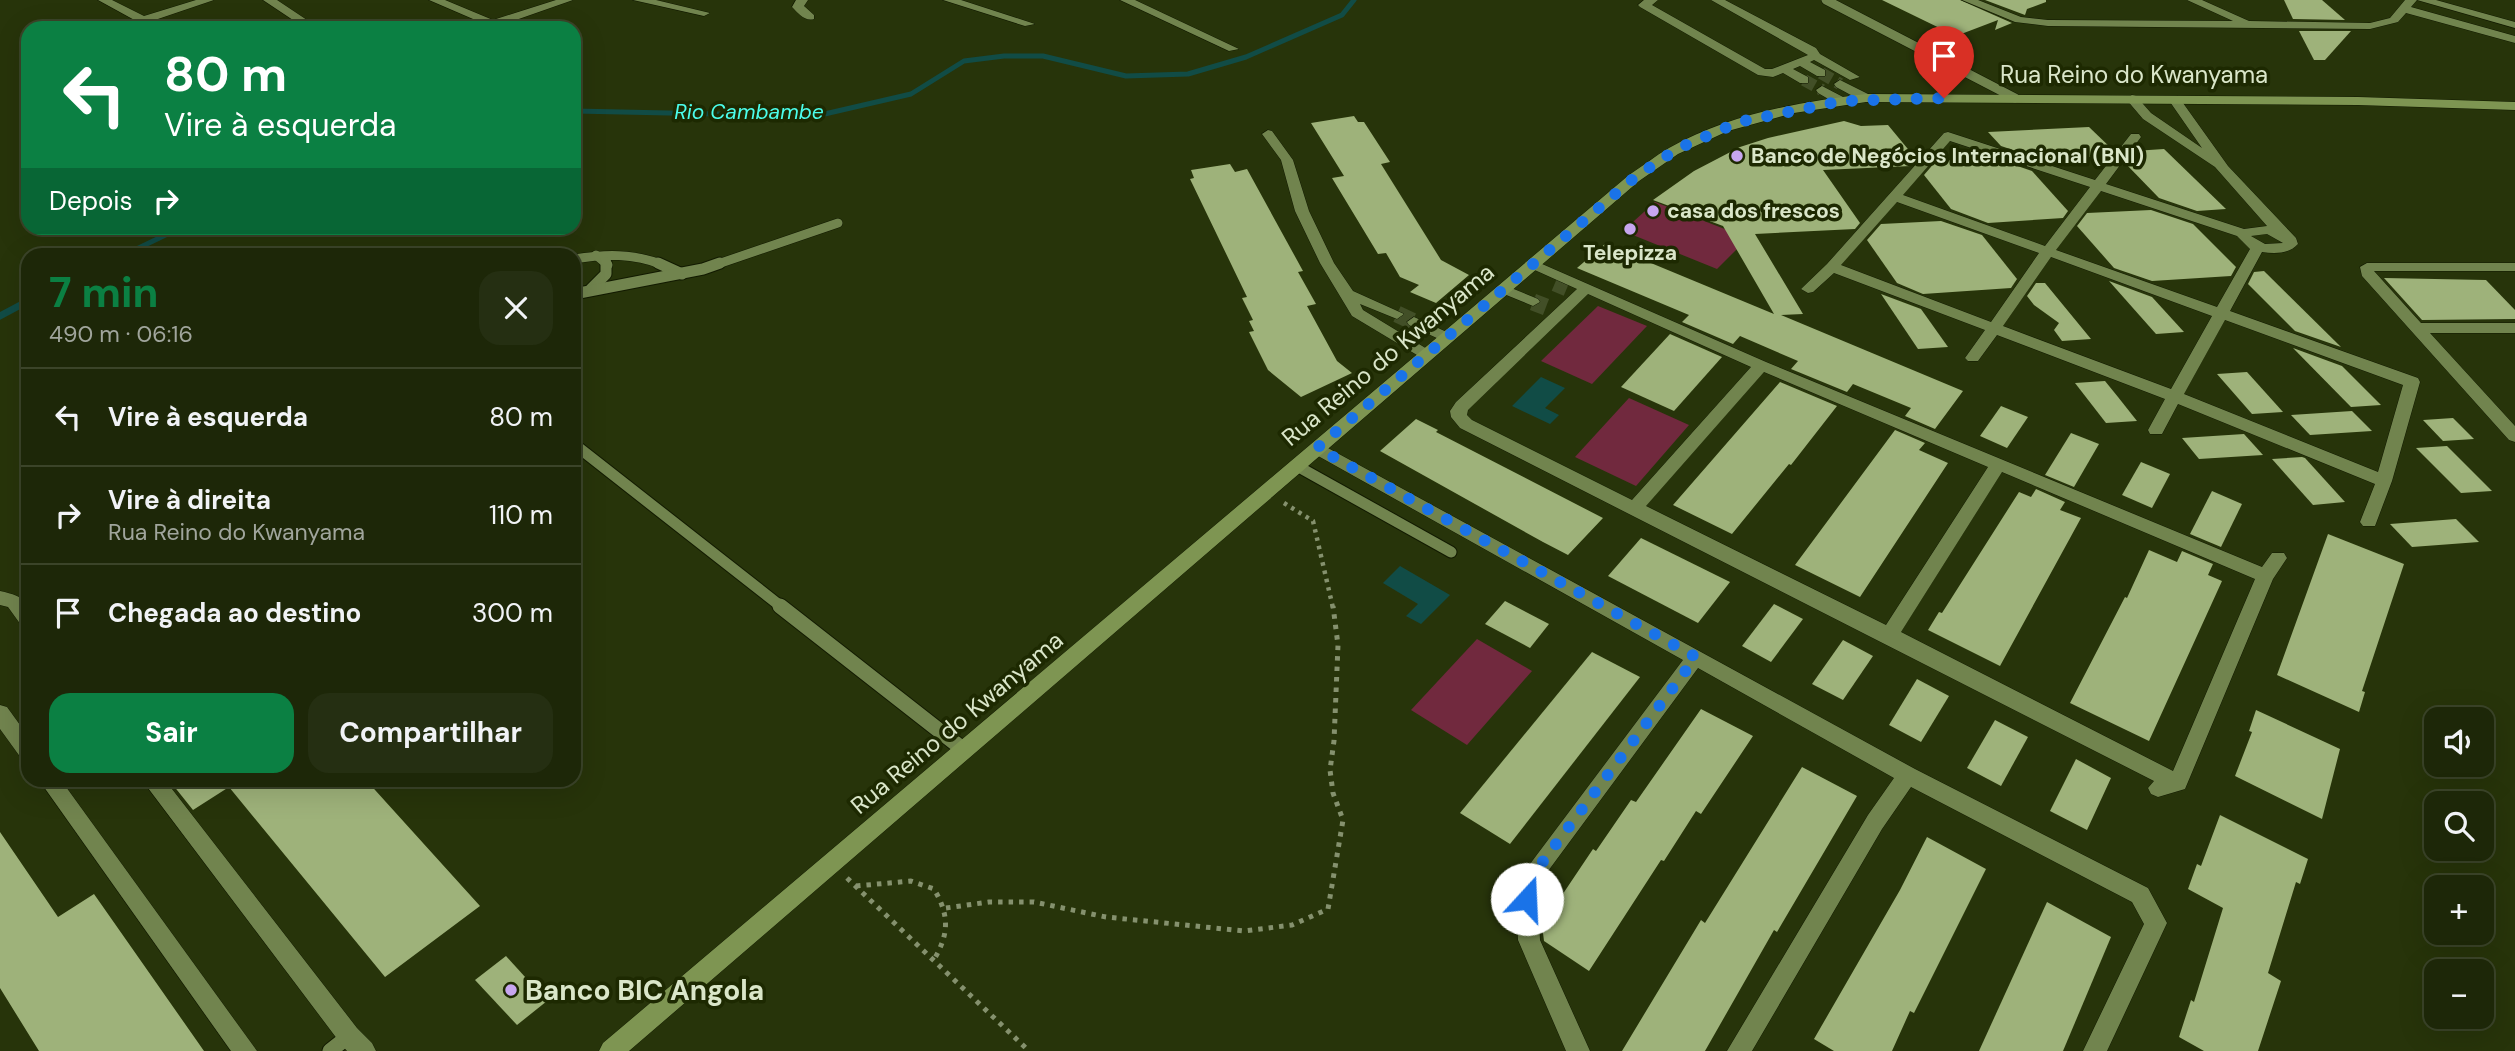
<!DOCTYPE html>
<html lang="pt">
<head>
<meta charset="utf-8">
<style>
  :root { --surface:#1d2708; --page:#252f12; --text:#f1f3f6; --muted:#a0a59c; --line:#3b4429; --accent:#0b8043 }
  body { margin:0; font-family:"DM Sans",sans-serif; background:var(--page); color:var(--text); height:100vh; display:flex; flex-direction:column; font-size:26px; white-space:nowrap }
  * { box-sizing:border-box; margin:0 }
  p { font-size:23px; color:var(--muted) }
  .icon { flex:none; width:38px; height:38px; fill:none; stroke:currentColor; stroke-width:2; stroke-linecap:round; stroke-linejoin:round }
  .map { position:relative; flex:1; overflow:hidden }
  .sheet { position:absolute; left:21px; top:248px; width:560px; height:539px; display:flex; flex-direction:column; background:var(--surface); border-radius:21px; box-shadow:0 7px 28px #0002,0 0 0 2px var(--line) }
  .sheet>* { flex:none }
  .banner { position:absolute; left:21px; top:21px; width:560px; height:214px; border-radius:21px; box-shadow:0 7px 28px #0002,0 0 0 2px var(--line); background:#0b8043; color:#fff; overflow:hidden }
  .fabs { position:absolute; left:2424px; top:707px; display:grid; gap:14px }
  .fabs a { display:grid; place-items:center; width:70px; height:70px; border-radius:14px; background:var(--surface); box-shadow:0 7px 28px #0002,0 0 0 2px var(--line); font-size:35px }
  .pin { position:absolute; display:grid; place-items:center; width:60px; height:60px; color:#fff; margin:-72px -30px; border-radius:50% 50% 50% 0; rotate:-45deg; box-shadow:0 0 7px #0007 }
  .pin .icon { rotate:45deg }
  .me { position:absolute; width:77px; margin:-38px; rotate:20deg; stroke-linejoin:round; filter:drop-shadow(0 0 5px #0008) }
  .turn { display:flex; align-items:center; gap:24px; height:147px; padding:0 28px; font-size:32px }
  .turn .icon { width:91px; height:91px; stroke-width:2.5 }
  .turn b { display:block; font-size:49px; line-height:60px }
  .then { display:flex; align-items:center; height:66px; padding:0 28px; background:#0003; gap:14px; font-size:26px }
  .round { display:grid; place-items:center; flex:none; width:74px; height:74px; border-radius:21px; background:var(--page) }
  .head { display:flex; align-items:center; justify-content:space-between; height:119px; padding:0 28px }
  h1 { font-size:42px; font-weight:700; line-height:52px; color:var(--accent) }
  .action { display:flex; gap:14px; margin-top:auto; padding:14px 28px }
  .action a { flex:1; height:80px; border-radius:21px; background:var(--accent); color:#fff; font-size:28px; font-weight:700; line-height:80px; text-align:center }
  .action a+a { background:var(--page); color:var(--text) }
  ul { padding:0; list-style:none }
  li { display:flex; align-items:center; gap:21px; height:98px; padding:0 28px; border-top:2px solid var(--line) }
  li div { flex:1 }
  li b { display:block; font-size:26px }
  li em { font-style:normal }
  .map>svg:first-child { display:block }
  .green { fill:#71293e }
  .water { fill:#114c46 }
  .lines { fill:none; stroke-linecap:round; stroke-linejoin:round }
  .stream-far1 { stroke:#114c46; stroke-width:5 }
  .stream { stroke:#114c46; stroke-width:7 }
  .building { fill:#9eb27a }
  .street-tunnel-far1 { stroke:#424f27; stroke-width:12; stroke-dasharray:12 6; stroke-linecap:butt }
  .street-tunnel { stroke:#424f27; stroke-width:17; stroke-dasharray:17 8; stroke-linecap:butt }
  .lane-far2-casing { stroke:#121a01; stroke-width:10 }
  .lane-far1-casing { stroke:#121a01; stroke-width:13 }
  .lane-casing { stroke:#121a01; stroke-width:17 }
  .street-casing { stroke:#121a01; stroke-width:1 }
  .secondary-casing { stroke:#121a01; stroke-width:1 }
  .path-far1 { stroke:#85916e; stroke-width:4.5; stroke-dasharray:3.5 5; stroke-linecap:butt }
  .path { stroke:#85916e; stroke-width:5; stroke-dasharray:4.5 6; stroke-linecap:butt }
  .lane-far2 { stroke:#71844e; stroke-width:9 }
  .lane-far1 { stroke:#71844e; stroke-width:11 }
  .lane { stroke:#71844e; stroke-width:15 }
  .street { fill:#71844e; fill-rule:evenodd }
  .secondary { fill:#7e9552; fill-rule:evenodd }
  .route { stroke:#1a73e8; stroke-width:12; stroke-dasharray:0 21.6 }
  .poi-dot { fill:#c7a6ef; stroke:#1d2901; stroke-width:2.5 }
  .labels { text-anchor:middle; stroke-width:7; stroke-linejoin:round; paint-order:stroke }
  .far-water-label { font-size:21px; font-style:italic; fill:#4bfdeb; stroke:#1d2901 }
  .far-poi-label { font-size:21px; font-weight:bold; fill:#dae6c9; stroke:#1d2901; text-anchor:start }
  .street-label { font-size:24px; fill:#dae6c9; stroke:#1d2901 }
  .near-poi-label { font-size:28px; font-weight:bold; fill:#dae6c9; stroke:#1d2901; text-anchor:start }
</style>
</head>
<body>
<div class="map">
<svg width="2515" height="1051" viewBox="0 0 2515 1051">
  <rect width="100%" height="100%" fill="#27340a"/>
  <g class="green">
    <polygon points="1655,202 1748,238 1717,269 1623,231"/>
    <polygon points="1598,306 1647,326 1592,384 1541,361"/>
    <polygon points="1629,398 1689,425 1636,486 1575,457"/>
    <polygon points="1477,639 1532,671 1467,745 1411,710"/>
  </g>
  <g class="water">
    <polygon points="1541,377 1565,388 1545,408 1559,415 1550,424 1512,406"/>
    <polygon points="1400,566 1450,595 1421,624 1406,616 1418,604 1383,583"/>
  </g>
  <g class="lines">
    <g class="stream-far1">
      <polyline points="574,111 816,116 911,94 964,61 1004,56 1043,56 1126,76 1188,74 1246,57 1342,15 1354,0"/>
      <polyline points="122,256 180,228"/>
    </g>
    <polyline class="stream" points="0,316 28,301"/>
  </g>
  <g class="building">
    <polygon points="1882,0 1960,0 2012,23 1995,30 1998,20 1956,36"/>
    <polygon points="1985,0 2046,0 2046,2 2027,9 2025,15"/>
    <polygon points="2284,0 2322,0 2345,20 2293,19"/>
    <polygon points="2299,31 2351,31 2325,60 2314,60"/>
    <polygon points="1354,116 1358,122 1364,122 1390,162 1381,164 1441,260 1469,275 1436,303 1410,292 1419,285 1400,277 1386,253 1378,254 1332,178 1344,176 1311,123"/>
    <polygon points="1844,121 1861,126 1888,125 1917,160 1911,166 1823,170 1860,223 1855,229 1755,234 1803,314 1781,315 1963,391 1935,429 1905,416 1911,408 1853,384 1847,392 1791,369 1798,361 1740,336 1733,344 1682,322 1689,315 1577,268 1605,244 1774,314 1723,226 1653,200 1694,171 1740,147 1768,138"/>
    <polygon points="2089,127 2114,151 2111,156 2040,159 2001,146 1988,132"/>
    <polygon points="2164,149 2226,209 2197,211 2159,198 2125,163 2134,151"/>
    <polygon points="1994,158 2032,171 2068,211 2063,218 1988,223 1951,209 1924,175 1936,161"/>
    <polygon points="1230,164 1235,172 1247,169 1303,271 1298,272 1316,304 1307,306 1337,361 1352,373 1301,397 1268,370 1249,332 1254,331 1249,321 1253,320 1242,298 1247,297 1190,179 1194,178 1191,170"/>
    <polygon points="2151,210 2193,224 2236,267 2231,276 2152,281 2114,268 2077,226 2087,213"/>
    <polygon points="1941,221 1982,235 2017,279 2011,288 1923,294 1897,283 1867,240 1881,224"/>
    <polygon points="2264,271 2341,347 2295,331 2248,284 2254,272"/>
    <polygon points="2384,278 2486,280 2515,310 2515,319 2422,320"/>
    <polygon points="2109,281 2152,297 2184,332 2156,334"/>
    <polygon points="2036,283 2045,283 2091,339 2062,341 2054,330 2059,323 2034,305 2027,296"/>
    <polygon points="1881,294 1921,309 1948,347 1918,349"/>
    <polygon points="1670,334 1722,357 1674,411 1621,387"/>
    <polygon points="2293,348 2342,366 2381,405 2351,407"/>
    <polygon points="2247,372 2283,412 2252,414 2217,374"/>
    <polygon points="2105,381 2118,397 2137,421 2106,423 2075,383"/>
    <polygon points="1780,382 1837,406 1791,465 1789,464 1732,534 1673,505"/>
    <polygon points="2001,406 2028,417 2007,448 1980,436"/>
    <polygon points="2352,411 2372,431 2310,435 2291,415"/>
    <polygon points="2453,418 2474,439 2443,441 2423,420"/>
    <polygon points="1416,419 1438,430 1436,432 1603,518 1568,555 1543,542 1380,451"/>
    <polygon points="1895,430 1925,443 1919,450 1948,463 1860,597 1795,565"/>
    <polygon points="2071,433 2099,444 2074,487 2045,475"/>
    <polygon points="2244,434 2263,455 2199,459 2182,438"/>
    <polygon points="2447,446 2492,491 2461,493 2416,448"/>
    <polygon points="2302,457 2305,458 2345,502 2313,505 2272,459"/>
    <polygon points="2141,462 2170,474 2152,508 2122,495"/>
    <polygon points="2036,489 2065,502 2060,510 2081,518 2000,666 1928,630 1939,612 1942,613 2019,492 2031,497"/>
    <polygon points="2212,491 2242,504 2221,547 2190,534"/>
    <polygon points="2456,519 2479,542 2412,547 2390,524"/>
    <polygon points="2328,534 2404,564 2362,691 2365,692 2359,712 2277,675"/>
    <polygon points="1641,538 1730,582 1698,623 1608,576"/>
    <polygon points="2149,550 2177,562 2182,551 2213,564 2208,575 2222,581 2149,741 2070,703 2125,597 2127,598"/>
    <polygon points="1505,601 1549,624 1530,648 1485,624"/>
    <polygon points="1774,604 1803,619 1771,662 1742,646"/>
    <polygon points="1843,640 1873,656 1843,700 1812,684"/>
    <polygon points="1592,652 1640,677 1510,844 1460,813"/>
    <polygon points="1917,679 1949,696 1921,742 1889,725"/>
    <polygon points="1701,709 1753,736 1701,814 1696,811 1664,861 1661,860 1589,971 1544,941 1542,925 1593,849 1596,851 1631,800 1636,802"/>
    <polygon points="2256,710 2340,749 2322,819 2235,776 2252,732 2249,731"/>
    <polygon points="1995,720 2028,737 2001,786 1967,768"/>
    <polygon points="2076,759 2111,778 2087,830 2050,811"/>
    <polygon points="1802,767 1857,796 1777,932 1774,930 1705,1051 1622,1051 1701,920 1705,923"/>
    <polygon points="169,780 366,780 480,906 385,977 229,787 193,810"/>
    <polygon points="2220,815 2308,859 2300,884 2296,882 2268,973 2281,981 2258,1051 2204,1051 2179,1037 2191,1000 2194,1002 2223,908 2188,889 2197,864 2201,866"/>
    <polygon points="0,832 58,917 94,894 204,1051 39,1051 0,988"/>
    <polygon points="1927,837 1986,869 1914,1013 1910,1011 1892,1051 1834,1051 1814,1039 1900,890"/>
    <polygon points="2047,902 2111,937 2063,1051 1979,1051"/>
    <polygon points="506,956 547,1001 517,1025 475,980"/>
  </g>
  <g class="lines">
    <g class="street-tunnel-far1">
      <polyline points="1821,73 1840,84"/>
      <polyline points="1804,80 1822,90"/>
    </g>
    <g class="street-tunnel">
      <polyline points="1555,283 1567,288"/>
      <polyline points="1533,302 1546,307"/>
      <polyline points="1397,314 1414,322"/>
    </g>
    <g class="lane-far2-casing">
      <g id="lane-far2">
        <polyline points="1826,0 2015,98"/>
        <polyline points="596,255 608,265"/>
        <path d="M574,259c31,-5 59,-6 89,6"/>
        <polyline points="715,265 838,223"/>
      </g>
    </g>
    <g class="lane-far1-casing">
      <g id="lane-far1">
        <polyline points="658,263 682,274"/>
        <polyline points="591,289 606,274 606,263"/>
        <polyline points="574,294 703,269 720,263"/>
        <polyline points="574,444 783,608"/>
        <polyline points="1297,466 1451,552"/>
      </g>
    </g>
    <g class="lane-casing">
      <g id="lane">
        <polyline points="780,606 964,750"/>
        <polyline points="330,1051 349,1036"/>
      </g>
    </g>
    <g class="street-casing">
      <g id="street">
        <polygon points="98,0 112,0 144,16 196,0 214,0 152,21 158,24 158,28 149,28"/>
        <polygon points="263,0 277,0 319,28 305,28"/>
        <polygon points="429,0 445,0 493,20 556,0 573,0 499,26 487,25"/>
        <polygon points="633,0 656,0 710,13 704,16"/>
        <path d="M796,0h12l-4,6 10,9v4c-9,3 -16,-6 -22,-12z"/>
        <polygon points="943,0 961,0 1035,24 1025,26"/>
        <polygon points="1120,0 1135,0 1239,49 1229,51"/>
        <polygon points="1644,0 1658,0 1652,5 1765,69 1772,69 1808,55 1711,0 1725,0 1816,48 1820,54 1860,77 1850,80 1814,60 1810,62 1825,70 1825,76 1817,76 1800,66 1793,69 1808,77 1808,83 1800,83 1783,73 1773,77 1758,75 1640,7 1638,5"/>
        <polygon points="1962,0 1978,0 2021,17 2048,20 2233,21 2187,0 2202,0 2249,21 2370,23 2390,18 2405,0 2417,0 2411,7 2515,36 2515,43 2406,13 2398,22 2370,29 2048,26 2015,22"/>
        <polygon points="2417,0 2436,0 2515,22 2515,28"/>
        <polygon points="1840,80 1870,95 1872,98 1862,101 1836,87 1834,84"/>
        <polygon points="1822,86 1845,98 1847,101 1837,104 1818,93 1816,90"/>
        <path d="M2132,95l4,1 15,17 51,35 -34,-49 10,-3 50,70 68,72 2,6c-9,10 -23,10 -36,8l-32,59 188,67 2,4 -28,99 -17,45h-12l-3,-4 15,-38 -197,-80 -16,30h-12l-2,-4 17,-31 -168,-64 -19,26h-10l-3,-3 20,-28 -151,-57 -21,19 -5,1 -7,-4 26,-25 117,-131 4,-1 147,48 36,-46h8l2,3 -35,47 138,45 23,-3 -52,-59 -72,-48 -17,-20zM1950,141l140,46 -45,59 -142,-51zM2101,191l136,45 13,13 -33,58 -161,-57zM1897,202l142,51 -48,69 -150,-57zM2267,234l16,9 -18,1 -14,-8zM2051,257l161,59 -41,73 -168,-63zM2225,320l178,65 -25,87 -194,-78z"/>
        <polygon points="1268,130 1272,131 1293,160 1309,211 1334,263 1353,291 1404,314 1397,319 1360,304 1363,310 1432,352 1435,355 1432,358 1422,358 1352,316 1320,263 1295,211 1281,160 1262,134"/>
        <path d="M1533,260l233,102 496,205 10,-14h12l3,5 -14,21 -88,210 -27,8 -7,-3 -3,-6 6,-7 -694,-353 -9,-11 -1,-6 6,-9 121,-113 -49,-22v-6zM1588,294l163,73 -119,133 -160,-80 -5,-5 1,-5zM1764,372l224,95 -102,158 -240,-119zM2002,472l253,107 -82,192 -272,-139z"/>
        <polygon points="2367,263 2515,263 2515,271 2374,271 2421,323 2515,323 2515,333 2430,333 2515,426 2515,442 2509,440 2362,276 2360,267"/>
        <polygon points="1504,285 1538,299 1540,302 1533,306 1499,292 1497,289 1499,286"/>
        <polygon points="1414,317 1451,334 1454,337 1446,342 1441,340 1409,325 1407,322"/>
        <polygon points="1317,442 1915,769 2148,888 2167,923 2107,1051 2083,1051 2144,924 2132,902 1911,787 1882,829 1752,1051 1727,1051 1868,815 1894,778 1698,668 1537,886 1540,940 1590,1051 1566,1051 1518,940 1515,884 1683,660 1311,452 1309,448"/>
        <path d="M0,591c27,6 28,10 28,36l-7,-2 -13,-18 -8,-2z"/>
        <polygon points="0,705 7,707 28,736 28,760 21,758 0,729"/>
        <polygon points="39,780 61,780 257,1051 231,1051"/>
        <polygon points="142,780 165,780 357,1028 372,1043 376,1051 347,1051 341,1044"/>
      </g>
    </g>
    <g class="secondary-casing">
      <path id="secondary" d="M1866,94l492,3 157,5v8l-157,-5 -492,-3 -72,11 -66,18 -50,23 -39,27 -1010,870h-30l4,-8 1026,-868c14,-9 26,-19 40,-27 60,-34 130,-46 197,-54z"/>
    </g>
    <polyline class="path-far1" points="1284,503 1313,521 1333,608"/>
    <g class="path">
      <polyline points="847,878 1029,1051"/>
      <path d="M856,886l55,-5 23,8c16,27 15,46 -1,72"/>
      <polyline points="946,908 989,902 1034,902 1106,917 1244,931 1292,925 1328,909 1343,820 1333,793 1330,770 1334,741 1338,645 1333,606"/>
    </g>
    <use href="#lane-far2" class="lane-far2"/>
    <use href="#lane-far1" class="lane-far1"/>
    <use href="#lane" class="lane"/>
    <use href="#street" class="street"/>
    <use href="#secondary" class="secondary"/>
  </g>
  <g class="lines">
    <polyline class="route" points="1527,899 1526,884 1696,657 1317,448 1634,178 1677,149 1739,122 1842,101 1944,98"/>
  </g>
  <g class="poi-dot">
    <circle cx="1737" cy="156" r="7"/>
    <circle cx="1653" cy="211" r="7"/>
    <circle cx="1630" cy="229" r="7"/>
    <circle cx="511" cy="990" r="7"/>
  </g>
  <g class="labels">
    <g class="far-water-label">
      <text x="749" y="119">Rio Cambambe</text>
    </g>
    <g class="far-poi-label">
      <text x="1751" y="163">Banco de Negócios Internacional (BNI)</text>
      <text x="1667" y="218">casa dos frescos</text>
      <text x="1630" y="260" text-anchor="middle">Telepizza</text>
    </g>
    <g class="street-label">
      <text x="2134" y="83">Rua Reino do Kwanyama</text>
      <text transform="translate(1388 355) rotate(-40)" y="8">Rua Reino do Kwanyama</text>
      <text transform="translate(957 723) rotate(-40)" y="8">Rua Reino do Kwanyama</text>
    </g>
    <g class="near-poi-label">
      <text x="525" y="1000">Banco BIC Angola</text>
    </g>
  </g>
</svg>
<div class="fabs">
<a><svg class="icon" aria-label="sound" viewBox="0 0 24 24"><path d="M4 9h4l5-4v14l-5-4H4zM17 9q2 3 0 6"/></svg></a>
<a><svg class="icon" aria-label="search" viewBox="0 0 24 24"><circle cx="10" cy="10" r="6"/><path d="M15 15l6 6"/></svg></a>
<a>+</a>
<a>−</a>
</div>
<div class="pin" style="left:1944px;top:98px;background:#d93025"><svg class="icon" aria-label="arrive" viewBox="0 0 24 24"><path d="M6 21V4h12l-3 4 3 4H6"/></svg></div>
<svg class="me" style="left:1527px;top:899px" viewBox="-20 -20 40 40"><circle r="19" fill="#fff"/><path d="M0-13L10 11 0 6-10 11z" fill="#1a73e8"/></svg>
<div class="banner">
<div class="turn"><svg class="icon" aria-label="left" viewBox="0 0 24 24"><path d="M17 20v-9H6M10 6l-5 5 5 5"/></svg><div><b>80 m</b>Vire à esquerda</div></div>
<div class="then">Depois<svg class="icon" aria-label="right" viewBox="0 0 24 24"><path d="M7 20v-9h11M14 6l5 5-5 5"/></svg></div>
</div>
<section class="sheet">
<div class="head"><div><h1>7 min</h1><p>490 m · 06:16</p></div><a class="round"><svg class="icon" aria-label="close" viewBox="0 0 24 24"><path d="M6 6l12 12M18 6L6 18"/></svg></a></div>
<ul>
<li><svg class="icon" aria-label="left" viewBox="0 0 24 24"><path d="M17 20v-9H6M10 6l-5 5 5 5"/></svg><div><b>Vire à esquerda</b></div><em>80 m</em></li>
<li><svg class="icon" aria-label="right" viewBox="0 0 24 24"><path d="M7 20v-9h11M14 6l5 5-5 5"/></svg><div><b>Vire à direita</b><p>Rua Reino do Kwanyama</p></div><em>110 m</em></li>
<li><svg class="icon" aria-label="arrive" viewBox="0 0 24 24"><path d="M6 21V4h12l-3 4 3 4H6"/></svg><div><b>Chegada ao destino</b></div><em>300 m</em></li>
</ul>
<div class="action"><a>Sair</a><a>Compartilhar</a></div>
</section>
</div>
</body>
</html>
